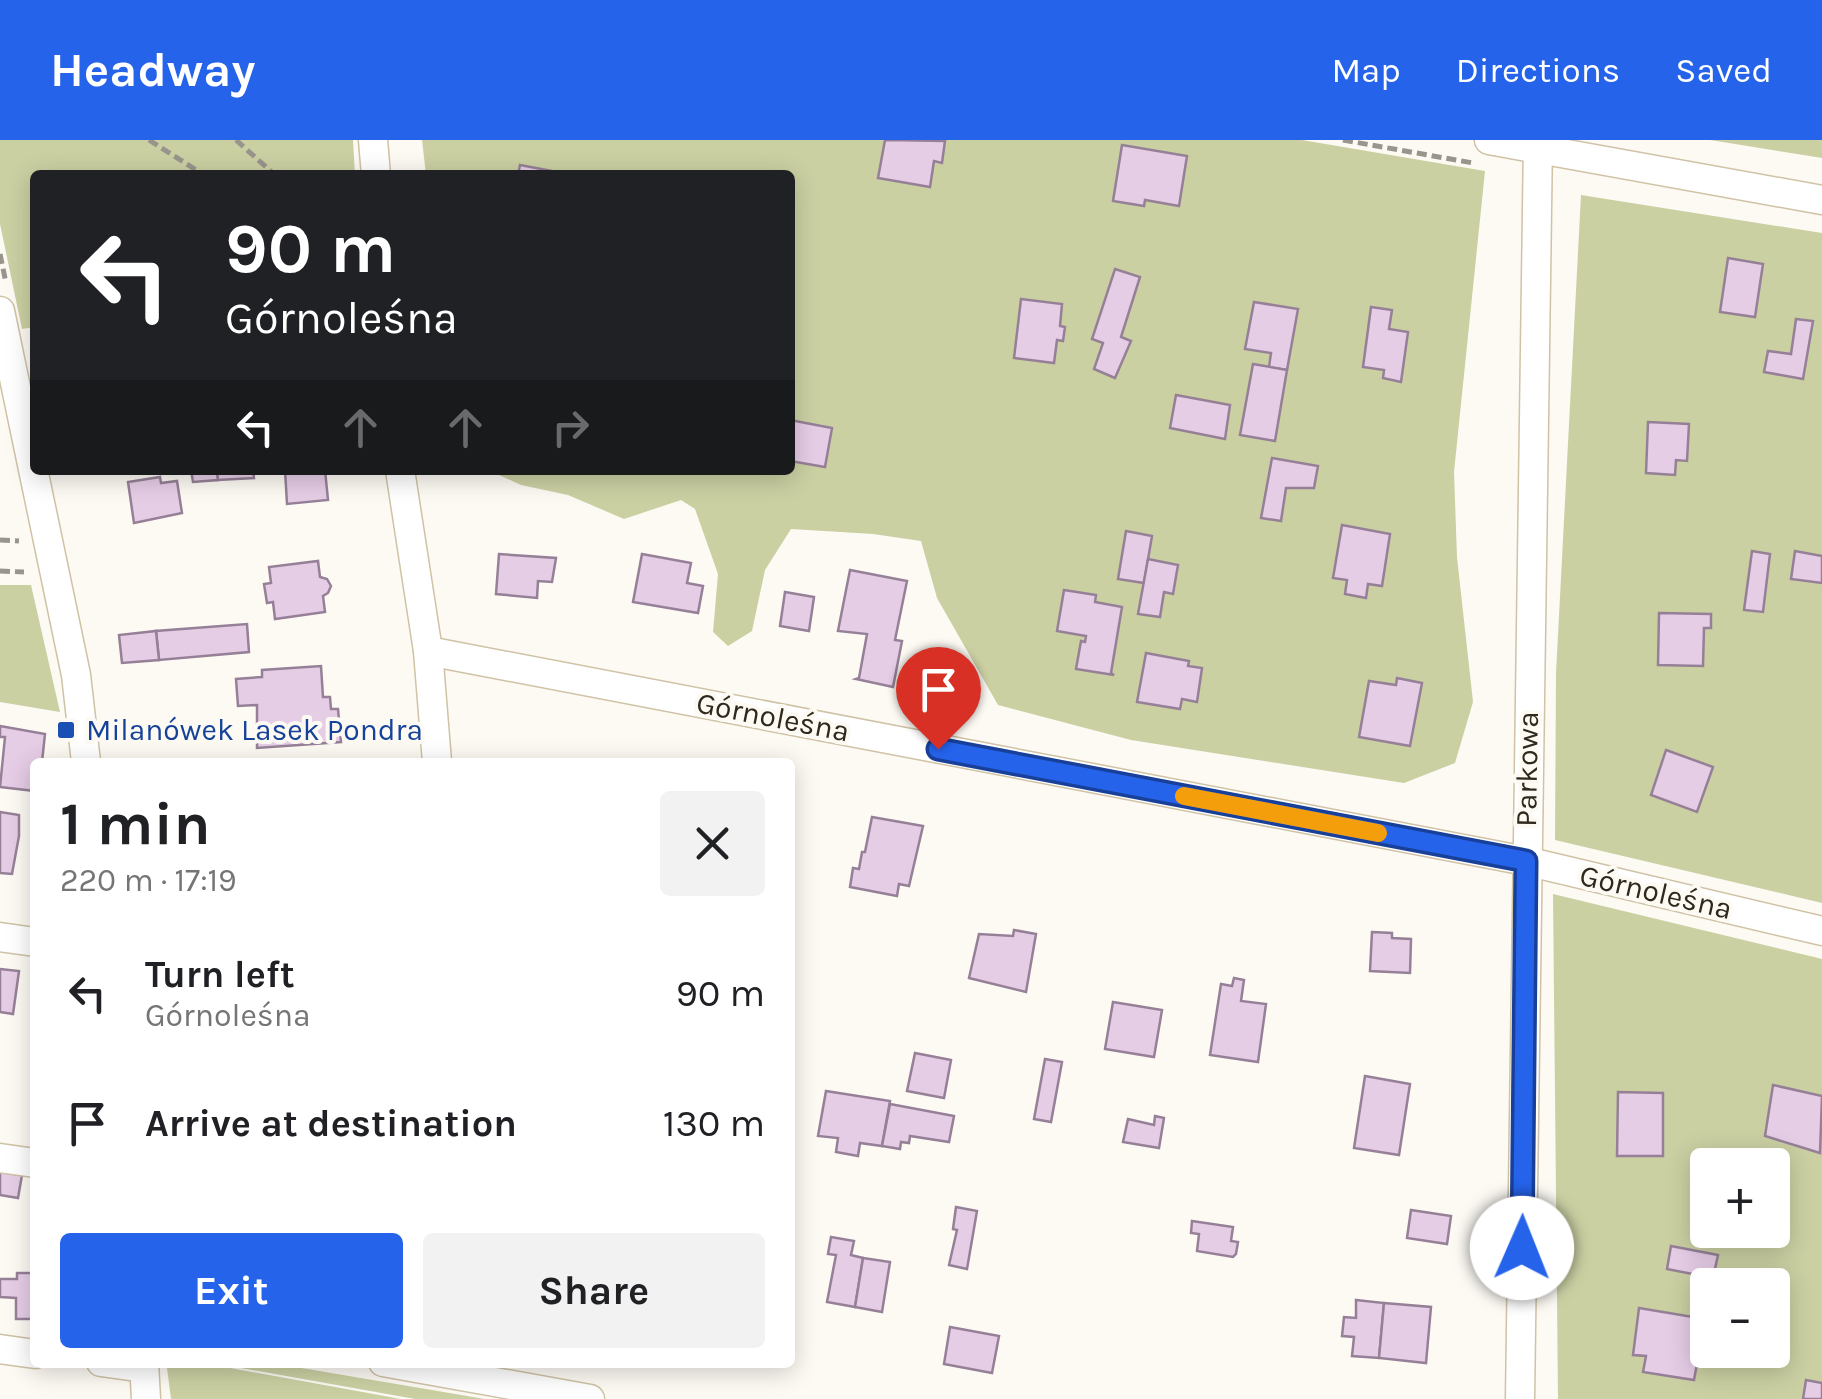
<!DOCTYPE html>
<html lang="en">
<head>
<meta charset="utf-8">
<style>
  :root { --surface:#fff; --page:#f2f2f2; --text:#202124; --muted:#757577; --accent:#2563eb }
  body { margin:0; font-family:Karla,sans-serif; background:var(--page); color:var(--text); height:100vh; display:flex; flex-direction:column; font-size:38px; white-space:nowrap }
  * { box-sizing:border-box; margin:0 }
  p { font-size:32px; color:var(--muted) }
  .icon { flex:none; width:55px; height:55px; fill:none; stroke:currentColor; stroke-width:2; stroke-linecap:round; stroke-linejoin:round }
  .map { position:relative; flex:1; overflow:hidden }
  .details { position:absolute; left:30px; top:618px; width:765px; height:610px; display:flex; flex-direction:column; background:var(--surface); border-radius:10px; box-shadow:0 5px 25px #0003 }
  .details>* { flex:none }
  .hud { position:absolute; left:30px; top:30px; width:765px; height:305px; border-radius:10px; box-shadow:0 5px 25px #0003; background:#202124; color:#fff; overflow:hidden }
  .buttons { position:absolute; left:1690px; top:1008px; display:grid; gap:20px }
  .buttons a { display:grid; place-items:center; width:100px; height:100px; border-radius:10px; background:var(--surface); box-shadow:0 5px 25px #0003; font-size:50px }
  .pin { position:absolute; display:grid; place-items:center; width:85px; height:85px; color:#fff; margin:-102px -42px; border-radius:50% 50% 50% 0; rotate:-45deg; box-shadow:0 0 10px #0007 }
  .pin .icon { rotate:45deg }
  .me { position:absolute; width:110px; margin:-55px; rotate:1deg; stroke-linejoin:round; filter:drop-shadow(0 0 8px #0008) }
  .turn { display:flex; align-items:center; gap:35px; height:210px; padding:0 30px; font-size:45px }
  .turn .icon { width:130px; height:130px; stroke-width:2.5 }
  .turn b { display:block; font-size:70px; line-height:85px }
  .lanes { display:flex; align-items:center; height:95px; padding:0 30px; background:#0003; justify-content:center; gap:50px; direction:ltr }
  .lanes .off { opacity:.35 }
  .round { display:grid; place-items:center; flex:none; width:105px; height:105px; border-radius:10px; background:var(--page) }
  .overview { display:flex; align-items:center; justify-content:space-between; height:170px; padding:0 30px }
  h1 { font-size:60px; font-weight:700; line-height:75px }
  .primary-button { display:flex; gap:20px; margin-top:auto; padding:20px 30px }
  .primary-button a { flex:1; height:115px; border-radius:10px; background:var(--accent); color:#fff; font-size:40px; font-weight:700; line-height:115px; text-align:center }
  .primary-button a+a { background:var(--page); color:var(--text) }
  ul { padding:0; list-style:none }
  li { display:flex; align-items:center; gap:30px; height:130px; padding:0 30px }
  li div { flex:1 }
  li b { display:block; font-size:38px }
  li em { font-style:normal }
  header { display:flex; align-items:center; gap:60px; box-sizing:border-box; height:140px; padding:0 50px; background:var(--accent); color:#fff }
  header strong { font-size:48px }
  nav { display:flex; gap:55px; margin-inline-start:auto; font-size:35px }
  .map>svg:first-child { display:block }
  .green { fill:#cbd0a3; fill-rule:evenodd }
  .building { fill:#e6cde6; stroke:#968097; stroke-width:2.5 }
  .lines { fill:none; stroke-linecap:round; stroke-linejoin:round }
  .street-casing { stroke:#cfc2a5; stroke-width:31 }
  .path { stroke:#99958d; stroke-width:5; stroke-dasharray:10 5; stroke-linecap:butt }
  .street { stroke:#fff; stroke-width:28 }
  .route-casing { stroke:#184099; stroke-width:25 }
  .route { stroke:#2563eb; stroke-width:18 }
  .slow { stroke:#f59e0b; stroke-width:18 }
  .transit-dot { fill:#1a4fb4; stroke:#fdfaf4; stroke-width:4 }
  .labels { text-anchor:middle; stroke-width:8; stroke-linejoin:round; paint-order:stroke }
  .street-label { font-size:30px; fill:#2e281d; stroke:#fdfaf4 }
  .transit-label { font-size:30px; fill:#164399; stroke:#fdfaf4; text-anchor:start }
</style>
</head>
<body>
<header>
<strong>Headway</strong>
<nav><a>Map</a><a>Directions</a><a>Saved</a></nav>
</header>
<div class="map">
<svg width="1822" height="1259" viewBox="0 0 1822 1259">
  <rect width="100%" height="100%" fill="#fdfaf4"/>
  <g class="green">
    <polygon points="0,0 353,0 355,35 35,35 35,187 22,189 0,84"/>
    <polygon points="422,0 1302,0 1485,31 1454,332 1457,417 1473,562 1455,623 1404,643 1131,600 998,565 937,458 921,401 873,394 791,389 765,430 752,491 728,506 713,492 718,434 695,369 681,360 624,379 568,355 521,345 488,330 790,330 790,35 426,35"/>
    <polygon points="1710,0 1822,0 1822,18"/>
    <polygon points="1581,55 1822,93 1822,763 1555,700 1556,533"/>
    <polygon points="0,445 31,445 60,572 0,562"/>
    <path d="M1553,754l269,65v440h-264zM1708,1025h64v65h-64zM1708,1145h64v65h-64z"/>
    <polygon points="173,1223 203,1223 401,1259 171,1259 167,1228"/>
    <polygon points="213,1223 272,1223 485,1259 415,1259"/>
  </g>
  <g class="building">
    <polygon points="885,0 945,1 942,23 934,21 930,47 878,38"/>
    <polygon points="1122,5 1187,16 1179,66 1145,60 1144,66 1113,61"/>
    <polygon points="520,25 573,35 518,35"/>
    <polygon points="1728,118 1763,124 1755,177 1720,172"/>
    <polygon points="1115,129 1140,137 1121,197 1131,201 1115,238 1094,229 1103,203 1092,199"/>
    <polygon points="1021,159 1062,164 1060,186 1065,187 1063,201 1057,200 1054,223 1014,218"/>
    <polygon points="1254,162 1298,169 1287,230 1269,227 1271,213 1245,209"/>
    <polygon points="1371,167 1392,170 1389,189 1408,192 1401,242 1383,238 1384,230 1363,227"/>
    <polygon points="1796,179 1813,181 1803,239 1764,232 1768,211 1791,214"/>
    <polygon points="1253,224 1287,230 1275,301 1240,295"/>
    <polygon points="1176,255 1230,265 1225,299 1170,288"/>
    <polygon points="790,280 832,288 825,327 790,321"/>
    <polygon points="1648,282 1689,284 1687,321 1676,320 1675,335 1646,333"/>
    <polygon points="1272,318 1318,326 1314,348 1286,348 1281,381 1261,378"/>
    <polygon points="191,330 217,330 218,340 193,342"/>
    <polygon points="217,330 253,330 254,338 218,340"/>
    <polygon points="285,330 325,330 328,360 287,364"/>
    <polygon points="160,337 161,343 177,341 182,373 134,383 128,342"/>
    <polygon points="1342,385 1390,394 1382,446 1368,444 1366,458 1345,454 1347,440 1333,438"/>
    <polygon points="1126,391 1152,396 1144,443 1118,439"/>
    <polygon points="1752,411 1770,414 1763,472 1744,470"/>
    <polygon points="1795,411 1822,416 1822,443 1791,439"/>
    <polygon points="499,414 556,418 552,442 538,441 537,458 496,454"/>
    <polygon points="642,414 691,423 687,443 703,446 698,473 633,462"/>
    <polygon points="1148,419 1178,425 1173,454 1164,452 1160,477 1138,474"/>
    <polygon points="318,421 320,437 327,439 331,446 328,453 323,456 325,472 275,479 273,462 267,463 264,444 271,443 269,427"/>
    <polygon points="850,430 907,441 895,500 902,501 893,547 856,539 859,538 867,494 838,491"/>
    <polygon points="1064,450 1096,455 1095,462 1122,467 1111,533 1114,535 1076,529 1081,501 1085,502 1086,496 1057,491"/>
    <polygon points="785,452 814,457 809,491 780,486"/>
    <polygon points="1659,473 1711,474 1711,488 1704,488 1703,526 1658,525"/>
    <polygon points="247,484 249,512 159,520 156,491"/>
    <polygon points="156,491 159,520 122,523 119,495"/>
    <polygon points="1146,513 1189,521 1188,526 1202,528 1197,562 1182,559 1180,569 1137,562"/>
    <polygon points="321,526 323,557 330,557 331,569 338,569 341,602 257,608 257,565 238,566 236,539 262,537 262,530"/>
    <polygon points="1397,538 1422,543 1410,606 1359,597 1369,541 1396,545"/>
    <polygon points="0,586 45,594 42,622 35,622 35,651 0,647 5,597 0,597"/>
    <polygon points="1666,610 1713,627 1697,672 1651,655"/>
    <polygon points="0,672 19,675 19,696 12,734 0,733"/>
    <polygon points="872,677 923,686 909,746 899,744 897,756 850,747 853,728 859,729 862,712 865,712"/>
    <polygon points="1014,790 1036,794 1026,852 969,838 979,794 1013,796"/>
    <polygon points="1372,792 1392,793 1392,798 1411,799 1410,833 1370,831"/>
    <polygon points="0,829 19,831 13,874 0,872"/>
    <polygon points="1234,838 1244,840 1241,861 1266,864 1258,922 1210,915 1221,844 1232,846"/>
    <polygon points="1113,862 1162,870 1154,917 1105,909"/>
    <polygon points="915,913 951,920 944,958 907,951"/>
    <polygon points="1045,919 1062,922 1051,982 1034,979"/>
    <polygon points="1365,936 1410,944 1399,1015 1354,1008"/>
    <polygon points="1773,945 1822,956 1820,1013 1765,996"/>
    <polygon points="826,951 890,961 882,1006 860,1003 858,1016 836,1012 838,998 818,996"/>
    <polygon points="1618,952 1663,953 1663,1016 1617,1016"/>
    <polygon points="890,964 954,976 949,1002 910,996 909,1003 901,1002 900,1009 882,1006"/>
    <polygon points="1155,976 1164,978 1159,1008 1123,1002 1128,979 1154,985"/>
    <polygon points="0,1032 22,1035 18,1058 0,1055"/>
    <polygon points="956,1067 977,1071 967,1129 949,1125 957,1090 953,1089"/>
    <polygon points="1411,1070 1451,1076 1447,1104 1407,1098"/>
    <polygon points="1192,1081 1233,1087 1231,1101 1238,1102 1236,1114 1233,1117 1197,1111 1199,1094 1191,1093"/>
    <polygon points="831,1097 854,1101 851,1115 863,1118 855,1167 827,1162 836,1115 828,1114"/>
    <polygon points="1671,1106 1718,1115 1713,1138 1667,1129"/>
    <polygon points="863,1118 890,1122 882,1172 855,1167"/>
    <polygon points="17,1133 35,1133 35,1179 16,1179 16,1158 0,1157 0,1139 17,1139"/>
    <polygon points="1356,1160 1384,1163 1379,1218 1352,1216 1354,1197 1342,1196 1344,1177 1356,1178"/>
    <polygon points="1384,1163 1431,1167 1426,1223 1379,1218"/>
    <polygon points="1639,1168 1705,1179 1694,1240 1643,1232 1646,1216 1633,1215"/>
    <polygon points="950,1187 999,1196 992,1233 944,1224"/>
    <polygon points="1806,1240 1822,1243 1822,1259 1803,1259"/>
  </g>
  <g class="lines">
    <g class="street-casing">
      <g id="street">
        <polyline points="373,0 376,35"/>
        <polyline points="1489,0 1822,60"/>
        <polyline points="0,171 76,535 86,622"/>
        <polyline points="400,330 428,511 437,622"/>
        <polyline points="428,511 1526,721 1822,791"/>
        <polyline points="0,797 35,802"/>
        <polyline points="0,1018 35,1023"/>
        <polyline points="0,1209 35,1214"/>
        <polyline points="101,1222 144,1228"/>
        <polyline points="144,1222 146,1259"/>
        <polyline points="383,1222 590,1259"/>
        <polyline points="1520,1259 1538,0"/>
      </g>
    </g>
    <g class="path">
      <polyline points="149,0 204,35"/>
      <polyline points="236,0 275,35"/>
      <polyline points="1343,0 1473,23"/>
      <polyline points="0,114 6,143"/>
      <polyline points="0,400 19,401"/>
      <polyline points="0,431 24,432"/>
    </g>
    <use href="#street" class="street"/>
  </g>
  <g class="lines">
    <g class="route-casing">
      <polyline id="route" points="938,609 1526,721 1522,1108"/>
    </g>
    <use href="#route" class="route"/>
    <polyline class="slow" points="1184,656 1378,693"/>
  </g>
  <rect class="transit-dot" x="56" y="580" width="20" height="20" rx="5"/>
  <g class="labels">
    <g class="street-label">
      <text transform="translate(773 577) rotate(11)" y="10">Górnoleśna</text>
      <text transform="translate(1527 629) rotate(-89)" y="10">Parkowa</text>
      <text transform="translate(1656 752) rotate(13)" y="10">Górnoleśna</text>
    </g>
    <g class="transit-label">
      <text x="86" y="600">Milanówek Lasek Pondra</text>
    </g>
  </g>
</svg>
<div class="buttons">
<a>+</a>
<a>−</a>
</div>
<div class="pin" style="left:938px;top:609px;background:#d93025"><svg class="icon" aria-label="arrive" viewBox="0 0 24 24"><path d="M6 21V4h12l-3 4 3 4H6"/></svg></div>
<svg class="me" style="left:1522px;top:1108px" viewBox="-20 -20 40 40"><circle r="19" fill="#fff"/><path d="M0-13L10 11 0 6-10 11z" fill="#2563eb"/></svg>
<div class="hud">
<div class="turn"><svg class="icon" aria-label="left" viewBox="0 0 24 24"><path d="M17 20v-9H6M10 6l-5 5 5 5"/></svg><div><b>90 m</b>Górnoleśna</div></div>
<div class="lanes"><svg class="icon" aria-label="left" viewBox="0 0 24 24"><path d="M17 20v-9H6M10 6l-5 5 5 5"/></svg><svg class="icon off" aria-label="ahead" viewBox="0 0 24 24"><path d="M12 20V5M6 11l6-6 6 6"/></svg><svg class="icon off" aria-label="ahead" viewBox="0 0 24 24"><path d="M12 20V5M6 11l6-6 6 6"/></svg><svg class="icon off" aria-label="right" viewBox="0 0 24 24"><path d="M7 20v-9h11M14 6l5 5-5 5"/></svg></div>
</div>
<section class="details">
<div class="overview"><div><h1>1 min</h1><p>220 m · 17:19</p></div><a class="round"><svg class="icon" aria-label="close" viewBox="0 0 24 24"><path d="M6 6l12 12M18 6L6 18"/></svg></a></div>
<ul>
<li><svg class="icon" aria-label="left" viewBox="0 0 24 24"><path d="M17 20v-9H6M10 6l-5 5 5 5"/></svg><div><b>Turn left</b><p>Górnoleśna</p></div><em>90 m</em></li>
<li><svg class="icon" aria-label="arrive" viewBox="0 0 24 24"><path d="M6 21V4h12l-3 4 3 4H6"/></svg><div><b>Arrive at destination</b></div><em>130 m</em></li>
</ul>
<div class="primary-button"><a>Exit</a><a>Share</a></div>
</section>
</div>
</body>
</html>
